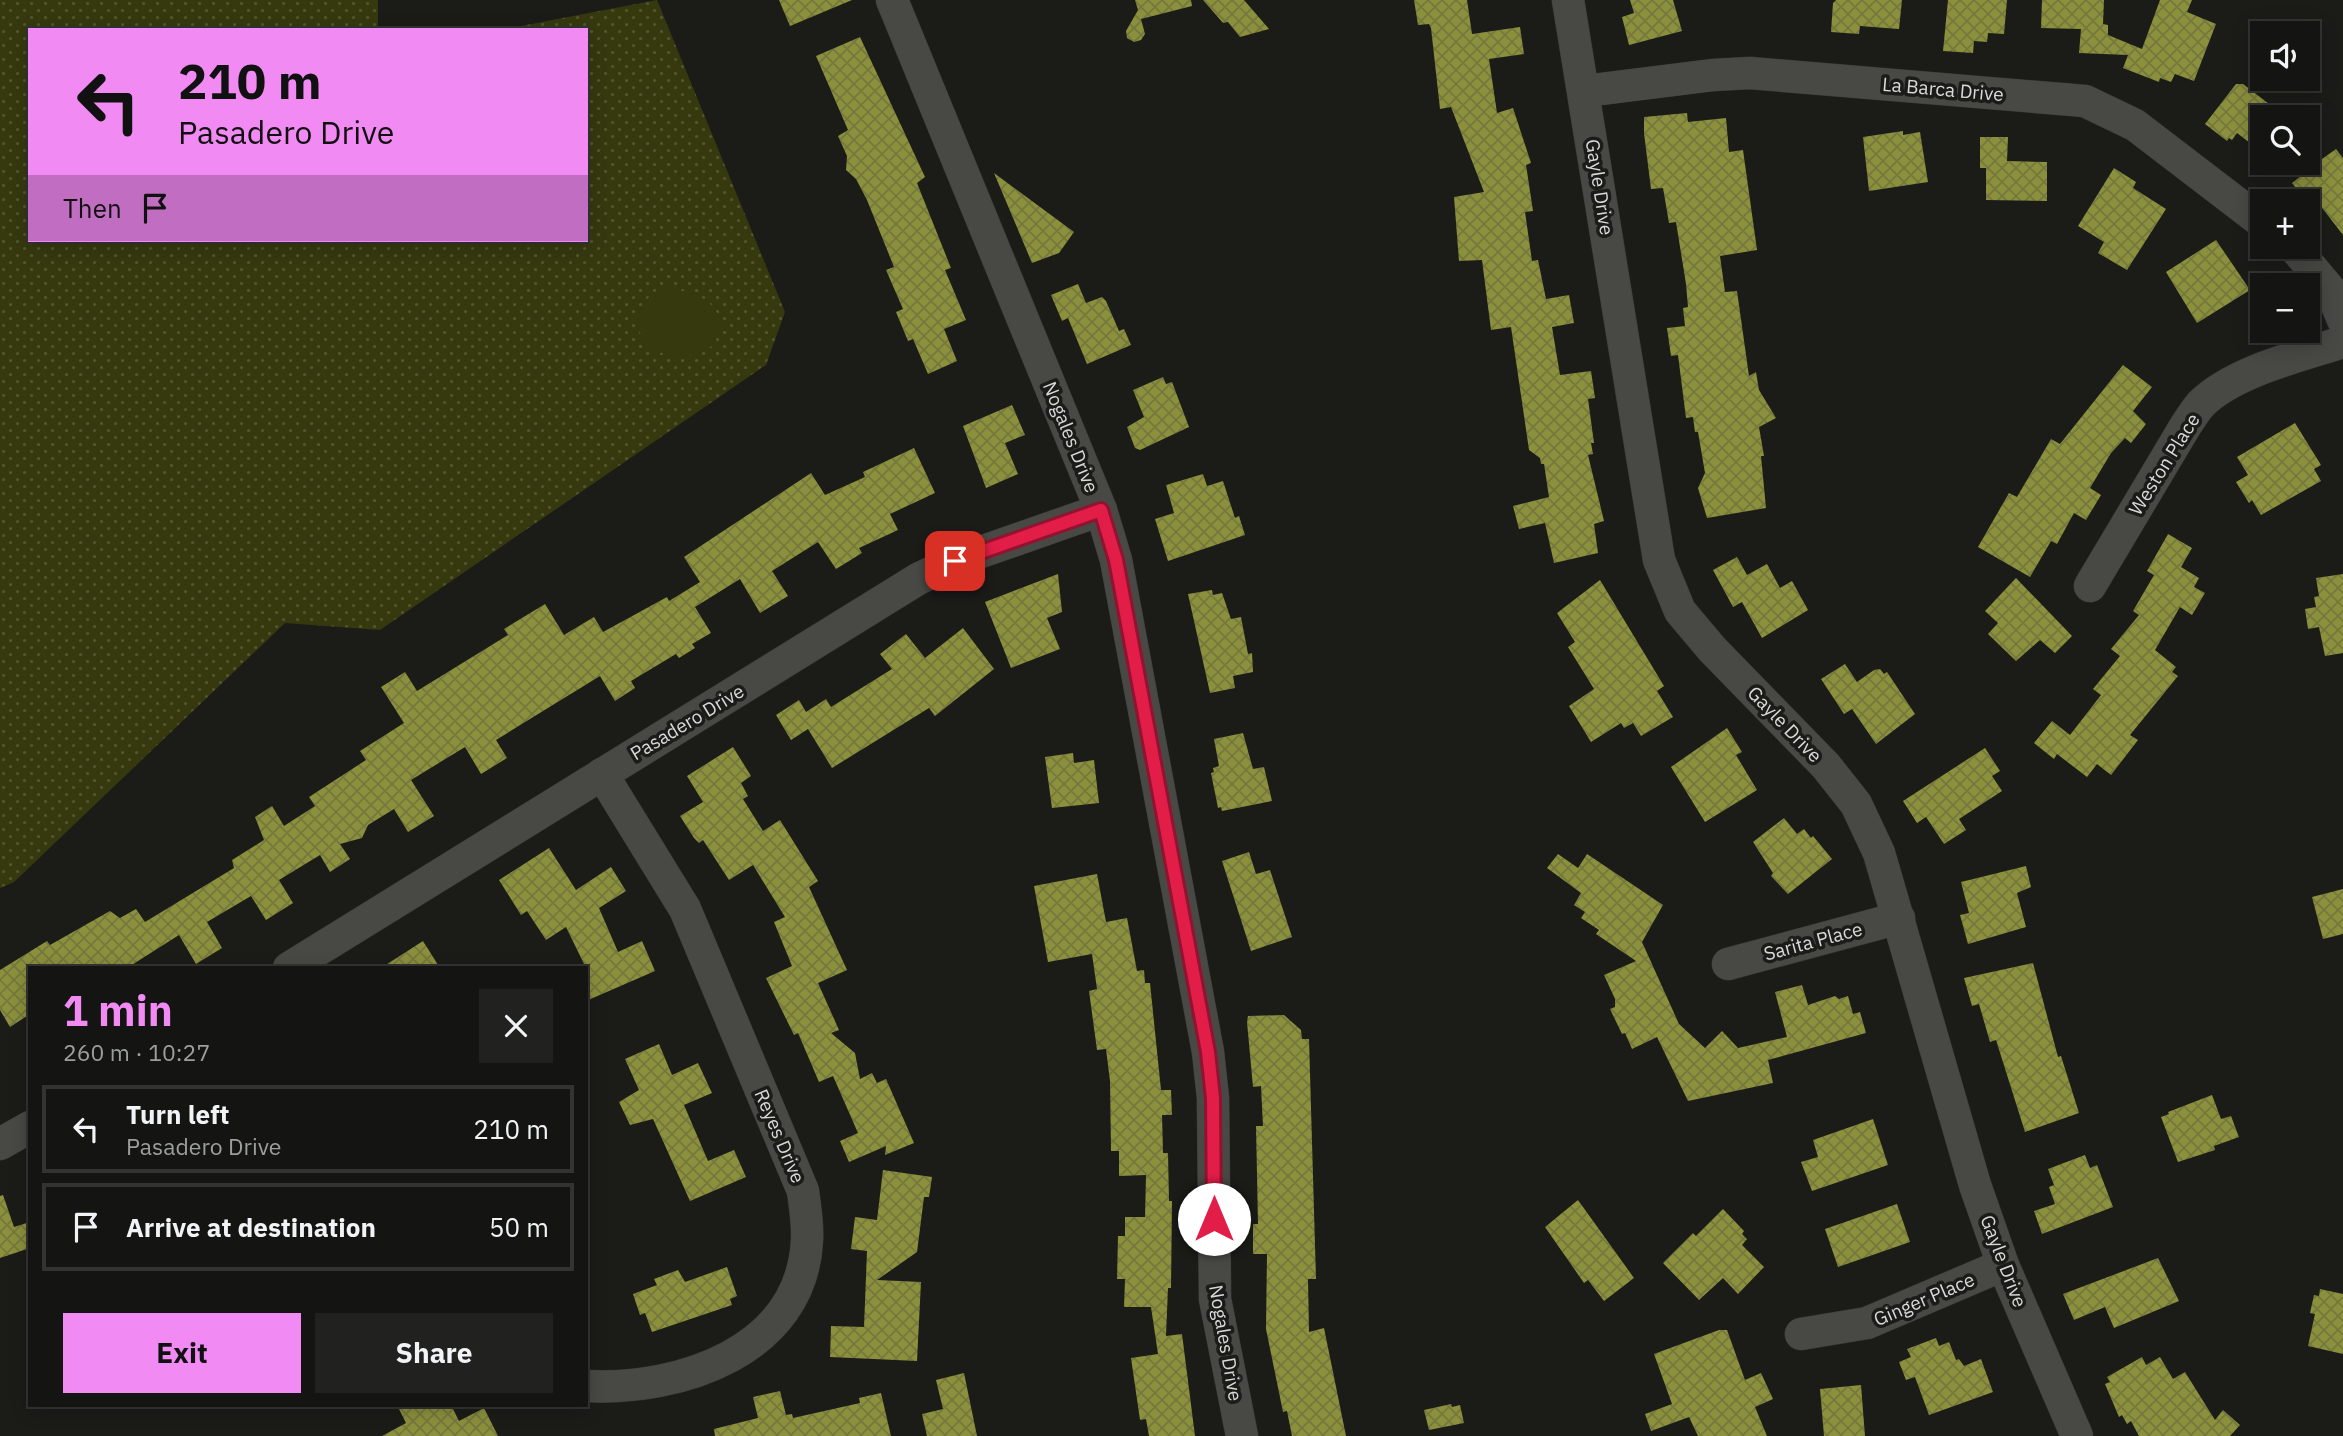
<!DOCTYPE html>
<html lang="en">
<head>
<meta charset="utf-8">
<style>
  :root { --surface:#141512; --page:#212220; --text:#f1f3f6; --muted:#9d9f9f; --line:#333432; --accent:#f28af3 }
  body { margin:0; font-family:"IBM Plex Sans",sans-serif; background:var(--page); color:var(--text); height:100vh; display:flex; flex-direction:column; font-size:26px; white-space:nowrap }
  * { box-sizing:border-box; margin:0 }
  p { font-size:23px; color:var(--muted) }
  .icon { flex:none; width:38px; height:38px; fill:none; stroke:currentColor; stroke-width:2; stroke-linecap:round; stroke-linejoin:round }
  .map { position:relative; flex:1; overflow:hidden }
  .details { position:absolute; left:28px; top:966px; width:560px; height:441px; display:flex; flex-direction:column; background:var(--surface); border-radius:0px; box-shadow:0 4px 18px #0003,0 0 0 2px var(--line) }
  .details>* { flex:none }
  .guide { position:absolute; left:28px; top:28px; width:560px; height:214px; border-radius:0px; box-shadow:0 4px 18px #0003,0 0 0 2px var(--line); background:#f28af3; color:#111; overflow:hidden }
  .controls { position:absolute; left:2250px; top:21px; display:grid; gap:14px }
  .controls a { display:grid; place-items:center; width:70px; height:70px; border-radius:0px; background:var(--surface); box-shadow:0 4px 18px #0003,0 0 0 2px var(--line); font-size:35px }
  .pin { position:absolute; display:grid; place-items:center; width:60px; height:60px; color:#fff; margin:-30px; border-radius:14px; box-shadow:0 4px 10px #0006 }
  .me { position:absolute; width:77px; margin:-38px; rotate:0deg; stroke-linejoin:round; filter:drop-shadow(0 0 5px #0008) }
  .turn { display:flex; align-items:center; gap:24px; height:147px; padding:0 35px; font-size:32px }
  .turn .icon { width:91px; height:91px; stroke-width:2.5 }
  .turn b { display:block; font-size:49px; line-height:60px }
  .then { display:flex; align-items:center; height:66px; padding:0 35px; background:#0003; gap:14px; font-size:26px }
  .round { display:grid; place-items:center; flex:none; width:74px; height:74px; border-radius:0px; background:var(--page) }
  .headline { display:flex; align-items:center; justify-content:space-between; height:119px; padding:0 35px }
  h1 { font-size:42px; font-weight:700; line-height:52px; color:var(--accent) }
  .primary-button { display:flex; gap:14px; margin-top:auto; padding:14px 35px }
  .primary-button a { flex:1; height:80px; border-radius:0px; background:var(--accent); color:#111; font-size:28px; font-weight:700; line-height:80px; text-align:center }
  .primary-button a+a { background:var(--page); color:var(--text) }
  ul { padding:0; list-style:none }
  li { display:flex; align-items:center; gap:21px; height:88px; margin:0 14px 10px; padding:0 21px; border:4px solid var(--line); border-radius:0px }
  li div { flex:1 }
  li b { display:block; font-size:26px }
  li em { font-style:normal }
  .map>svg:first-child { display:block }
  .grass { fill:url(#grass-dots) }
  .park { fill:#36390e }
  .building { fill:url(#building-cross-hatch) }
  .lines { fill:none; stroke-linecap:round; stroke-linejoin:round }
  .minor-casing { stroke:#393937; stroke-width:33 }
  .minor { stroke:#484944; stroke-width:32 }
  .route-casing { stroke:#92132f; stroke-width:18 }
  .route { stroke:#e11d48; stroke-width:12 }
  .labels { text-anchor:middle; stroke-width:7; stroke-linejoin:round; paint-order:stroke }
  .street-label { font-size:19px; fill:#d9d9d7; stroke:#1b1c18 }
</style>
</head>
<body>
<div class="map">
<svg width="2343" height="1436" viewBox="0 0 2343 1436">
  <defs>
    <pattern id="grass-dots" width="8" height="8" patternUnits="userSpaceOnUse" patternTransform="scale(1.75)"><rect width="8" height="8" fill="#36390e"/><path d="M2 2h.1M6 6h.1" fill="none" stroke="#525530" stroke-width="1.8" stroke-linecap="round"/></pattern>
    <pattern id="building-cross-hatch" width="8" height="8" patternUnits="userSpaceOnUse" patternTransform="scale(1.75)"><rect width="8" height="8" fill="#8b903c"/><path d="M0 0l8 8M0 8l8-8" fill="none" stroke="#75783d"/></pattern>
  </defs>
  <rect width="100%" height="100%" fill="#1b1c18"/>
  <polygon class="grass" points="0,0 378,0 378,30 30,30 30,240 586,240 586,30 500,30 657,0 785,312 766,365 380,630 285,623 14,882 0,888"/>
  <path class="park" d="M661,288c33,2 75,16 51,58 -57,34 -104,-27 -51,-58z"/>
  <g class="building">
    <polygon points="779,0 852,0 790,26"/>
    <polygon points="1135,0 1191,0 1192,6 1141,19 1145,34 1141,40 1134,42 1127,38 1126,31 1138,10"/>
    <polygon points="1203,0 1244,0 1269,29 1240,37 1228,22 1223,23"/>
    <polygon points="1414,0 1467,0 1472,34 1520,27 1524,54 1489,59 1497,113 1513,108 1531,163 1526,165 1533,211 1525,212 1532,261 1538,260 1546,299 1569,295 1574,323 1552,327 1560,375 1591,371 1595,398 1588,399 1594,443 1591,443 1593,454 1588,455 1604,521 1594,524 1598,553 1554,563 1545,523 1519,529 1513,506 1549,497 1544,464 1541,464 1540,458 1529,450 1511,327 1491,330 1482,260 1459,261 1454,197 1484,192 1451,107 1440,109 1431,28 1429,24 1418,25"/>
    <polygon points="1630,0 1673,0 1682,31 1629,45 1622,17 1634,13"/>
    <polygon points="1836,0 1902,0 1899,29 1860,26 1859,34 1831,32 1833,3"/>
    <polygon points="1948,0 2007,0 2004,34 1988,33 1987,42 1974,41 1973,53 1943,51"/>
    <polygon points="2042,0 2104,0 2103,24 2108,25 2108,35 2142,49 2160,0 2192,0 2187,12 2216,24 2194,81 2175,74 2171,82 2160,78 2159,82 2123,68 2128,55 2079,53 2081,29 2041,28"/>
    <polygon points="860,37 925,177 917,183 951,268 945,270 966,320 944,329 957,361 928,374 913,339 908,341 896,312 903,309 886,270 894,267 867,200 856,179 846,170 847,156 838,136 848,130 816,56"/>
    <polygon points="2236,84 2243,84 2286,117 2263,117 2263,153 2237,133 2232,140 2229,138 2227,141 2205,124"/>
    <polygon points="1687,113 1688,122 1726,118 1729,152 1743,150 1757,250 1720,256 1725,292 1737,291 1749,376 1756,372 1759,390 1776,418 1759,427 1764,456 1761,456 1766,508 1707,518 1698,488 1705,473 1698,432 1695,432 1693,417 1686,418 1678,355 1671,356 1667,328 1685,326 1683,308 1688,307 1686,284 1676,222 1669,223 1663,188 1651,189 1644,133 1644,117"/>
    <polygon points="1903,131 1903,135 1920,132 1928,182 1869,191 1863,137"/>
    <polygon points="1980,137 2008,137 2007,161 2047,162 2047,201 1986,200 1986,168 1980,168"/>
    <polygon points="2336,149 2343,158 2343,235 2316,200 2309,205 2292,183 2301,176 2292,163 2315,164"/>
    <polygon points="2114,168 2136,182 2133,188 2166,209 2127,270 2098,253 2104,242 2078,226"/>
    <polygon points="994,173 1074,232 1059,253 1032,263"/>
    <polygon points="2216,240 2250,290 2197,323 2166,272"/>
    <polygon points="1078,284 1086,303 1102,297 1106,301 1119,331 1124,329 1131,345 1087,364 1068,318 1062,321 1051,295"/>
    <polygon points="2123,365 2152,387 2133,411 2146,424 2131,443 2125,438 2111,453 2090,488 2101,495 2086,520 2074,513 2057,544 2051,541 2030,577 1978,547 2009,493 2017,497 2051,439 2060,444"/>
    <polygon points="1163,377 1166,384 1172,382 1189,427 1140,450 1135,448 1127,427 1144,417 1133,390"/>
    <polygon points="1012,405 1025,435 1005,443 1018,474 986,488 963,426"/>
    <polygon points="2295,423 2321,465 2314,469 2321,481 2261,515 2252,500 2249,503 2236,482 2248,475 2237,457"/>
    <polygon points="914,448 935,493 890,514 898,530 859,548 862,553 836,569 818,542 772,571 788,596 760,613 740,579 695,607 711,633 692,644 695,648 679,658 676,654 631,681 635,688 615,701 600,676 496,740 507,758 481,774 465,747 411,780 434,816 408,832 394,809 368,825 362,838 340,844 350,859 330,872 320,855 279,880 293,903 266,920 251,896 207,922 222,948 196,964 179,935 127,968 30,968 30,1014 10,1027 0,1010 0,970 47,941 50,945 110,911 120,918 136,909 145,922 234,868 232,860 264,840 255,817 272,806 284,826 315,806 309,797 366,760 360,751 404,723 381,687 405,672 417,691 508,635 504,629 545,604 564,635 594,617 603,632 667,597 669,601 700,582 684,557 811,473 825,495 865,477 863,472"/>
    <polygon points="1203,474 1207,486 1223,481 1235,518 1239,516 1245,535 1168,561 1155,519 1174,513 1166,485"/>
    <polygon points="2168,534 2192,548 2181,567 2199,578 2194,587 2205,593 2192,615 2180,607 2155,650 2176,667 2172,672 2178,676 2130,735 2138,740 2111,775 2097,764 2087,777 2057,754 2054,759 2034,743 2052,721 2070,735 2101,695 2093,689 2120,656 2111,649 2139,615 2133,611 2154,575 2147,571"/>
    <polygon points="1737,557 1747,575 1767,564 1780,588 1792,581 1808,610 1762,638 1742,602 1733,607 1713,570"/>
    <polygon points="1058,574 1062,612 1047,618 1060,649 1011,668 985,602"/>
    <polygon points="2343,574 2343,653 2325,656 2319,627 2308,629 2305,609 2316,607 2314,597 2319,596 2316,578"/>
    <polygon points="2016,578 2072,636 2055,653 2040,640 2016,661 1988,634 1998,623 1985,611"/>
    <polygon points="1600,580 1664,686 1657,691 1673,717 1641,736 1633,723 1624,728 1621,723 1591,742 1569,706 1594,689 1568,647 1575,642 1557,613"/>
    <polygon points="1212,590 1213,595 1222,593 1231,619 1241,617 1248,654 1252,653 1253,672 1233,676 1235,688 1210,693 1188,594"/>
    <polygon points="963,628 994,669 935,716 929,708 832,768 808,729 791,740 776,715 799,700 806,712 826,699 831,707 892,669 880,654 906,634 925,658"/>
    <polygon points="1845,664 1857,682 1874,670 1880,669 1884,674 1887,672 1915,714 1876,744 1852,709 1844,714 1821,679"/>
    <polygon points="1727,728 1742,752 1736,755 1757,790 1705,822 1671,767"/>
    <polygon points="1243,733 1253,769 1264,767 1272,801 1222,811 1221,807 1218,808 1211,773 1214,772 1213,768 1219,766 1214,739"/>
    <polygon points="733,747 751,776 741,783 748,796 743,799 763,831 780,820 818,881 809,887 847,970 818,983 839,1030 831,1033 855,1053 860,1079 872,1073 877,1083 886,1079 914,1143 885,1155 886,1146 849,1162 840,1141 858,1133 833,1076 819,1082 798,1033 794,1035 766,978 792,966 774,922 785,917 753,865 729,880 703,840 699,843 694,838 680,816 703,802 687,776"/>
    <polygon points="1985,748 2000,771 1992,776 2002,791 1959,819 1966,830 1944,844 1926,817 1917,823 1903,801"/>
    <polygon points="1073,753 1074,763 1094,760 1099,803 1052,808 1045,757"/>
    <polygon points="1784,818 1797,834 1804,829 1811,838 1813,836 1832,859 1788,894 1771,876 1773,873 1753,842"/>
    <polygon points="549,848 576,890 611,867 626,891 599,908 618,952 642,941 655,971 586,1001 586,968 566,927 546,940 527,911 521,915 499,880"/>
    <polygon points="1249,852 1256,874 1270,870 1292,937 1251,951 1222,861"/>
    <polygon points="1558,854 1578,868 1587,854 1663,905 1642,942 1679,1024 1705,1048 1722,1031 1738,1048 1787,1037 1775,992 1802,985 1808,1005 1835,996 1839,999 1848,996 1853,1014 1860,1012 1866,1033 1768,1060 1773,1083 1688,1101 1657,1037 1632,1049 1625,1033 1622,1034 1610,1009 1615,1007 1615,999 1604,975 1636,961 1596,934 1599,930 1581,918 1585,912 1574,905 1581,893 1547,868"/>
    <polygon points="2026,866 2031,887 2017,893 2026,927 1968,944 1960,915 1969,913 1961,882"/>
    <polygon points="1097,874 1106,922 1127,918 1137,971 1144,970 1145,983 1150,983 1161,1090 1171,1090 1172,1115 1162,1115 1163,1153 1168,1153 1169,1201 1172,1201 1171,1288 1168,1288 1166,1336 1182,1334 1195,1436 1149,1436 1146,1419 1140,1420 1131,1358 1158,1354 1151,1307 1124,1307 1125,1279 1117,1279 1118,1236 1125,1236 1125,1217 1145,1217 1146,1175 1119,1176 1119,1151 1111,1151 1110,1081 1106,1049 1097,1050 1089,991 1097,989 1092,954 1048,962 1034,886"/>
    <polygon points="2343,889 2343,934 2323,939 2312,897"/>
    <polygon points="423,941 440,968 381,968"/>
    <polygon points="2033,963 2058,1057 2061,1056 2079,1113 2025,1132 1996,1040 1990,1042 1979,1004 1972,1006 1964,978"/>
    <polygon points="1284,1015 1301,1030 1302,1039 1309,1039 1316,1279 1308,1279 1309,1332 1324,1328 1346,1436 1292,1436 1287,1411 1283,1412 1266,1329 1267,1254 1253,1254 1253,1224 1258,1224 1256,1126 1263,1126 1261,1086 1253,1087 1247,1022 1248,1016"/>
    <polygon points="659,1044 672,1075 698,1063 712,1093 684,1105 708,1161 734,1150 746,1177 690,1201 653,1119 630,1125 619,1102 639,1090 625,1059"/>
    <polygon points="2212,1095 2221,1119 2231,1116 2239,1137 2214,1146 2215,1150 2178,1162 2161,1117 2169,1114 2168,1112"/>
    <polygon points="1873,1119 1888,1165 1812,1191 1801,1162 1818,1157 1813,1140"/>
    <polygon points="2085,1155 2090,1168 2097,1165 2113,1207 2042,1234 2034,1211 2055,1204 2049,1187 2054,1185 2048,1169"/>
    <polygon points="883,1170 932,1177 929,1197 924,1197 917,1252 877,1280 921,1282 917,1361 830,1357 831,1326 864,1327 867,1251 851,1249 855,1217 877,1220"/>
    <polygon points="3,1195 14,1227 30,1222 30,1248 0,1258 0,1196"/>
    <polygon points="1578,1200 1634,1278 1604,1301 1588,1280 1584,1283 1545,1227"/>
    <polygon points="1897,1204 1910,1242 1838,1267 1825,1229"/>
    <polygon points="1723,1209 1744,1231 1742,1234 1747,1239 1742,1245 1764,1267 1738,1294 1723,1278 1699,1300 1663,1263 1693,1233 1696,1236"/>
    <polygon points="2158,1258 2179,1301 2114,1328 2105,1307 2074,1320 2063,1294"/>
    <polygon points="727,1267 737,1296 730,1299 732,1305 652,1332 645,1313 640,1315 633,1294 657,1285 654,1279 678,1270 685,1282"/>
    <polygon points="2320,1289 2343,1294 2343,1354 2308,1346 2315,1314 2310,1313 2314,1295 2319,1296"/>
    <polygon points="1719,1330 1727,1330 1745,1380 1761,1373 1773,1399 1755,1407 1767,1436 1698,1436 1689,1417 1651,1431 1645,1414 1672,1404 1654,1354"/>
    <polygon points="1936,1338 1939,1346 1949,1342 1956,1360 1959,1359 1964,1366 1981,1359 1993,1392 1929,1415 1915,1377 1906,1380 1899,1362 1911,1357 1907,1349"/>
    <polygon points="2142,1357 2146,1365 2160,1357 2173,1379 2185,1372 2215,1420 2223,1410 2240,1425 2230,1436 2139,1436 2131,1421 2127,1424 2122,1415 2119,1417 2105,1384 2110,1382 2107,1377"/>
    <polygon points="964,1373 977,1436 927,1436 922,1414 943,1409 936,1380"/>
    <polygon points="1861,1385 1865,1436 1824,1436 1820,1389"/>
    <polygon points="780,1391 786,1415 792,1414 793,1418 860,1403 859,1398 881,1393 891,1436 715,1436 714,1429 758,1418 753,1397"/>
    <polygon points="1451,1404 1452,1407 1460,1405 1464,1423 1429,1430 1424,1410"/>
    <polygon points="397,1405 451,1405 459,1421 484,1408 498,1436 382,1436 406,1423"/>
  </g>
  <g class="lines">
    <g class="minor-casing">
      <g id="minor">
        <polyline points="892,0 1101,510 1116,560 1208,1052 1213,1098 1215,1299 1242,1436"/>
        <polyline points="1568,0 1659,560 1680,611 1712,649 1826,766 1856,804 1879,853 1975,1185 2003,1265 2077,1436"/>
        <polyline points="1585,91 1713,75 1750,73 2085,101 2135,125 2263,223"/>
        <polyline points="2294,247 2331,291 2343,320"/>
        <path d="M2090,586l96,-161c5,-7 10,-16 16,-22 33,-32 98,-47 141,-61"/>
        <polyline points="1728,964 1899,918"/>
        <polyline points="289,968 918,579 955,561 1101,510"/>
        <polyline points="0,1144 30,1127"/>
        <polyline points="1801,1334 1867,1323 2003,1265"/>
        <path d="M586,1386c94,5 216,-35 221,-146 1,-16 -2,-33 -4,-49l-118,-282 -83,-135"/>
      </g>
    </g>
    <use href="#minor" class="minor"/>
  </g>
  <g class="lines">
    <g class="route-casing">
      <polyline id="route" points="955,561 1101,510 1116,560 1208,1052 1213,1098 1214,1219"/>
    </g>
    <use href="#route" class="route"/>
  </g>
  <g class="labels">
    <g class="street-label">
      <text transform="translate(1943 89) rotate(5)" y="7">La Barca Drive</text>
      <text transform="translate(1600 187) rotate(81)" y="7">Gayle Drive</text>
      <text transform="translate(1071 437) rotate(68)" y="7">Nogales Drive</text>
      <text transform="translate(2164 464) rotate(-58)" y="7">Weston Place</text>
      <text transform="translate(687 722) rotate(-31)" y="7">Pasadero Drive</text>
      <text transform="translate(1785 724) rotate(46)" y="7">Gayle Drive</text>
      <text transform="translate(1813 941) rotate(-15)" y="7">Sarita Place</text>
      <text transform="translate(780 1136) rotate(67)" y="7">Reyes Drive</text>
      <text transform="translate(2004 1261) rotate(69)" y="7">Gayle Drive</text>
      <text transform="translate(1924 1299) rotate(-23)" y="7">Ginger Place</text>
      <text transform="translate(1226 1343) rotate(80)" y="7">Nogales Drive</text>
    </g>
  </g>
</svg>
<div class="controls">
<a><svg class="icon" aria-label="sound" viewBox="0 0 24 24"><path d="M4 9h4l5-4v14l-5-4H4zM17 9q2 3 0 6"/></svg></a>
<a><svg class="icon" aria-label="search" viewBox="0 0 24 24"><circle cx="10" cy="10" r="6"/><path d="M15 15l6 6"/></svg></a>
<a>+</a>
<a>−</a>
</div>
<div class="pin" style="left:955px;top:561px;background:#d93025"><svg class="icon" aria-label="arrive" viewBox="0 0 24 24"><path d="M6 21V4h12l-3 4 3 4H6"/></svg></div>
<svg class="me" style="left:1214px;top:1219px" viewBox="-20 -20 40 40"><circle r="19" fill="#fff"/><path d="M0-13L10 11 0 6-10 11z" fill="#e11d48"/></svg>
<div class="guide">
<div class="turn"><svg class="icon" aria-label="left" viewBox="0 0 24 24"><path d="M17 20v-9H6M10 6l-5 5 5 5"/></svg><div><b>210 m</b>Pasadero Drive</div></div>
<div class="then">Then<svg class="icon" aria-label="arrive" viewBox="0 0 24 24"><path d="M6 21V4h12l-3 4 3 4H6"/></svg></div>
</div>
<section class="details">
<div class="headline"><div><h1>1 min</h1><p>260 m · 10:27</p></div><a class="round"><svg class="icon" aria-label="close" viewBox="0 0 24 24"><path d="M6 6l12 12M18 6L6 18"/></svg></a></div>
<ul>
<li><svg class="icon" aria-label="left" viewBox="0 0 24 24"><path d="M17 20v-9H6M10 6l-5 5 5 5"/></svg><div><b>Turn left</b><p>Pasadero Drive</p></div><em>210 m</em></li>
<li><svg class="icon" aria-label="arrive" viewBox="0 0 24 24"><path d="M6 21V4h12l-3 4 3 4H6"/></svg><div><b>Arrive at destination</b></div><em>50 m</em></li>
</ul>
<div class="primary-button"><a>Exit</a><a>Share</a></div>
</section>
</div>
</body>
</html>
